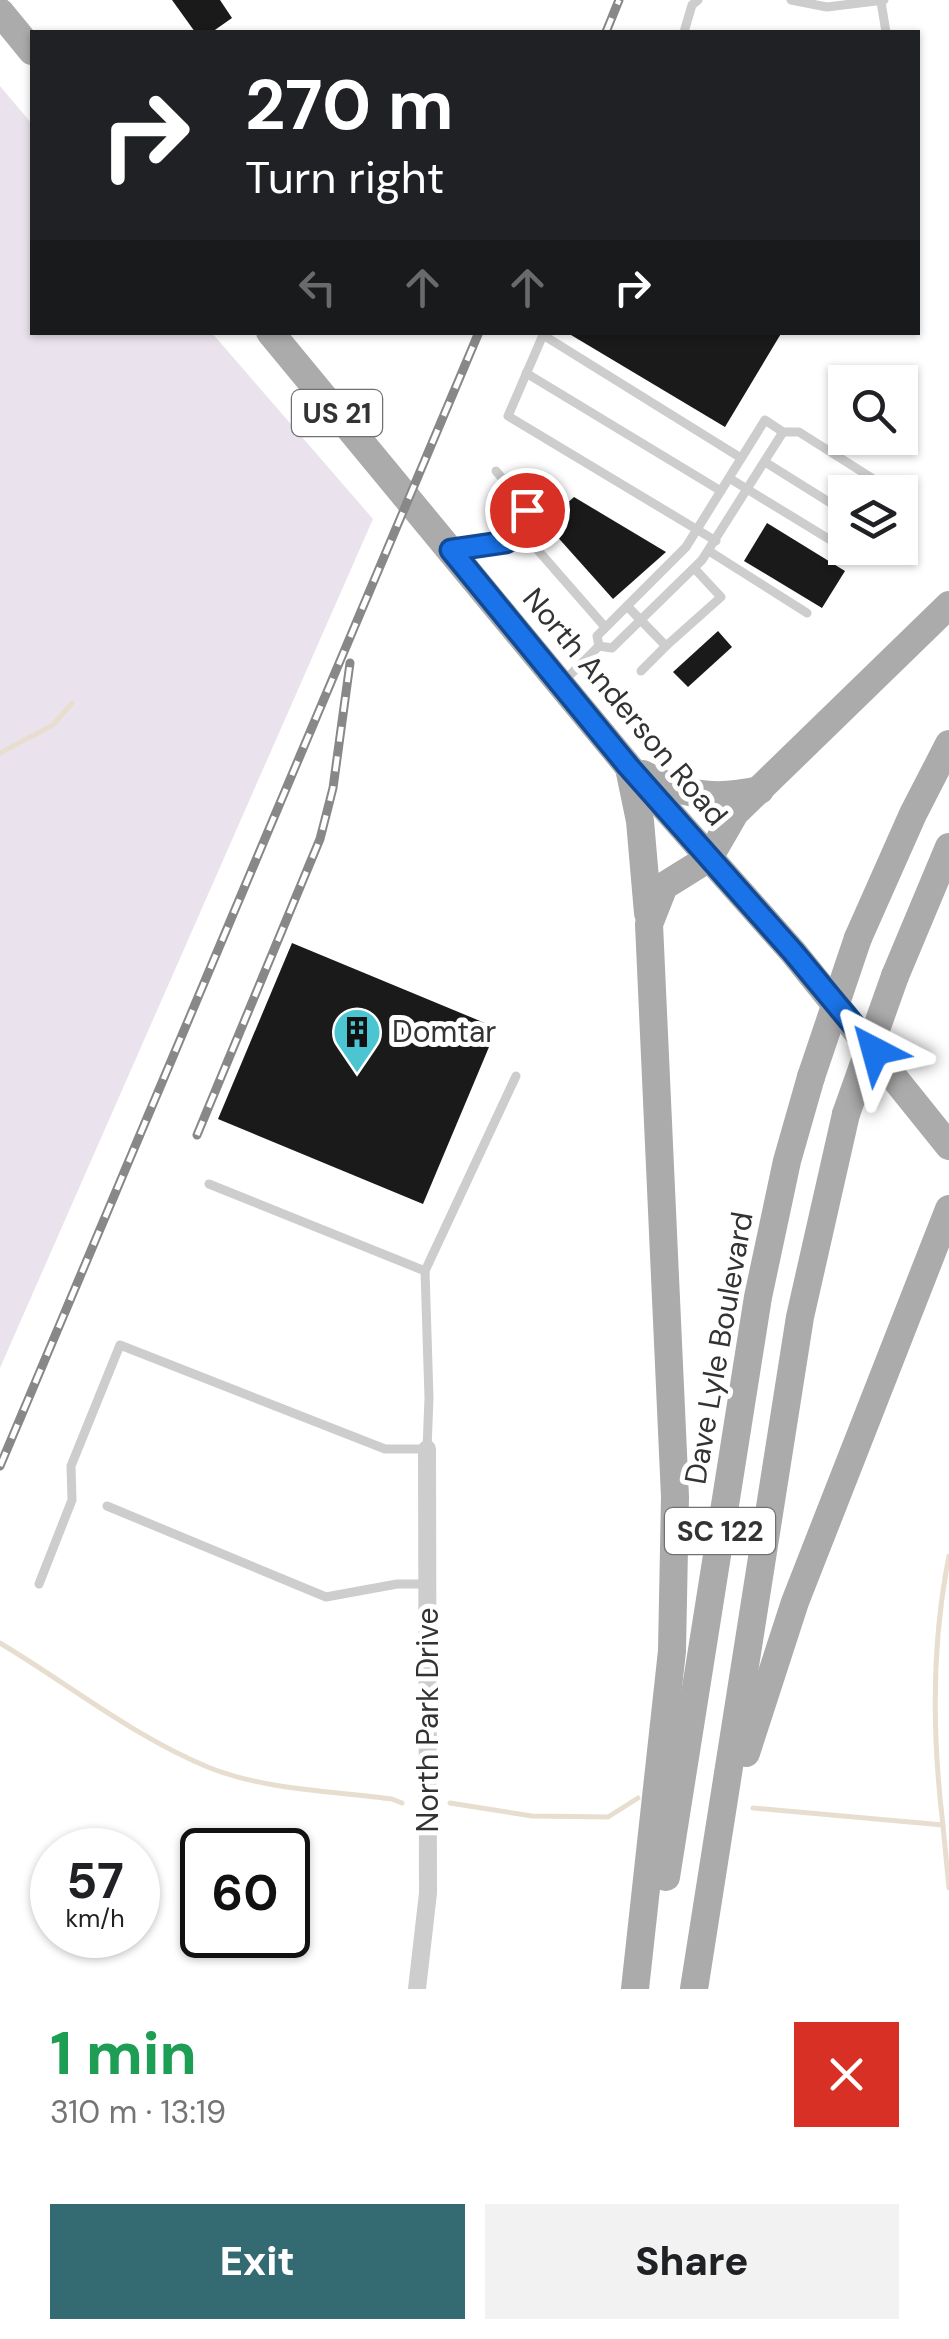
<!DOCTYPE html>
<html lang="en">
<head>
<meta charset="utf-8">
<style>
  :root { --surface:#fff; --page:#f2f2f2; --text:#202124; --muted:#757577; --accent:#346b72 }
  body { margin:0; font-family:"DM Sans",sans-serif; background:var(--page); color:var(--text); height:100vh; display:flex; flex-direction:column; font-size:38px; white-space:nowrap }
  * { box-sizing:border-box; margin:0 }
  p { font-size:32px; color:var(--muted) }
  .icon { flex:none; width:55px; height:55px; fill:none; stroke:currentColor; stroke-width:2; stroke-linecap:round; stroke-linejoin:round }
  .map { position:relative; height:1989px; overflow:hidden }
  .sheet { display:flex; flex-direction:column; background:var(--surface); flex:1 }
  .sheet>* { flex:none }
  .guide { position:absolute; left:30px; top:30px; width:890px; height:305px; border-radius:0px; box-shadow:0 2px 8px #0004; background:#202124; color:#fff; overflow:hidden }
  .controls { position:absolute; left:828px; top:365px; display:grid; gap:20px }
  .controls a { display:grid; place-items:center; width:90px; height:90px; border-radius:0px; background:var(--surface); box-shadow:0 2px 8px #0004; font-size:50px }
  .speed { position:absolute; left:30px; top:1828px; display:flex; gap:20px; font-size:50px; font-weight:700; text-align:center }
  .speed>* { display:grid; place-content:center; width:130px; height:130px; border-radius:50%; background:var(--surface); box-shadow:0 2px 8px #0004; line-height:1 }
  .speed small { font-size:25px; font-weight:400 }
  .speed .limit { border:5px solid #111; border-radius:15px; background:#fff; color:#111 }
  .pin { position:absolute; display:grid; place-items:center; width:85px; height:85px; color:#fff; margin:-42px; border:5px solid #fff; border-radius:50%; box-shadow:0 2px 10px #0007 }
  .me { position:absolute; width:110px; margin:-55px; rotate:321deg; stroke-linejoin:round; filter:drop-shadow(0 0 8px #0008) }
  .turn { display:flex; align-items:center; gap:35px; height:210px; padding:0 50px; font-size:45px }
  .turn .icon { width:130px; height:130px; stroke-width:2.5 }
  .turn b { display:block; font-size:70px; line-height:85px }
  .lanes { display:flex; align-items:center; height:95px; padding:0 50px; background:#0003; justify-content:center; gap:50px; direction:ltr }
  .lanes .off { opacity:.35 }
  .round { display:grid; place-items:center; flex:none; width:105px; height:105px; border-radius:0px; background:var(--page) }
  .summary { display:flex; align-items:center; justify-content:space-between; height:170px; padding:0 50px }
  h1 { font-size:60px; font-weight:800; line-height:75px; color:#1e9e55 }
  .action { display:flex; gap:20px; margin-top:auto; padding:20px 50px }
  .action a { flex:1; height:115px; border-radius:0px; background:var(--accent); color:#fff; font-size:40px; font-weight:800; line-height:115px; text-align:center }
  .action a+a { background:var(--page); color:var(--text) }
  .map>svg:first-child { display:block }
  .green { fill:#eae3ed }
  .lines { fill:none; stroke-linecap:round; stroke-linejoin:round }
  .stream { stroke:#e8decf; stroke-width:5 }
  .building { fill:#1a1a1a }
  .lane { stroke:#cdcdcd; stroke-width:9 }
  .street { stroke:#cdcdcd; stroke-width:18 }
  .primary { stroke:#ababab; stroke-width:28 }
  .rail-casing { stroke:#888; stroke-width:9 }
  .rail { stroke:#fff; stroke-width:5; stroke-dasharray:15; stroke-linecap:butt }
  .primary-bridge { stroke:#ababab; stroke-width:28 }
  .route-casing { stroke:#114b97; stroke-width:25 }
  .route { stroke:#1a73e8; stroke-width:18 }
  .labels { text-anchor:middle; stroke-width:10; stroke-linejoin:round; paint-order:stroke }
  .shield { fill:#fff; stroke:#707070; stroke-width:2.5 }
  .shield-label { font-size:28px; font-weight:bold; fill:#333 }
  .street-label { font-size:30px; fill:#333; stroke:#fff }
  .poi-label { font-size:30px; fill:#333; stroke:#fff; text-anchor:start }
</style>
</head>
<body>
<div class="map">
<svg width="949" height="1989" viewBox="0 0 949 1989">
  <rect width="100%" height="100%" fill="#fff"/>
  <polygon class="green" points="0,86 32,124 32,332 212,333 373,519 0,1368"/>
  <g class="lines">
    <g class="stream">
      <polyline points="0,753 53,725 72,703"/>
      <path d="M0,1643c70,42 134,94 210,125 56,22 123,23 182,31l10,4"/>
      <polyline points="450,1803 532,1816 608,1817 638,1798"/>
      <path d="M753,1808l190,17c-11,-90 -12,-179 6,-269"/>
      <polyline points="943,1826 949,1888"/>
    </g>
  </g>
  <g class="building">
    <polygon points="172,0 220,0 232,18 212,32 195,32"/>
    <polygon points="566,332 782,332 725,427"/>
    <polygon points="574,497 666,552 613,599 545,523"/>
    <polygon points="767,523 845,571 822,608 744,561"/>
    <polygon points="718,631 732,647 688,687 673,672"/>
    <polygon points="292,943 497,1028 423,1204 218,1119"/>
  </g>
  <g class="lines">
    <g class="lane">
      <polyline points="791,0 827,7 884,0"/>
      <polyline points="881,2 886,32"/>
      <polyline points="684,32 692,5 698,0"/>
      <polyline points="526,373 721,491"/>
      <polyline points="765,462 845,512"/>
      <polyline points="496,471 525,505 527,511 522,532"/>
      <polyline points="729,478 850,552"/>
      <polyline points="716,541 508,416 543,335 741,458"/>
      <polyline points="455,549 505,542 522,532 605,627"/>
      <polyline points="709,551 807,613"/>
      <polyline points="627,606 666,646 721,597 694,568"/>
      <polyline points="599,646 612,648 702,560 783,432"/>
      <polyline points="641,671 666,646"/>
      <polyline points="564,681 599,646 597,636 686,547 765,420 783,432 799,432 894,492"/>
      <polyline points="425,1271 516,1076"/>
      <polyline points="107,1506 326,1597 397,1584 428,1584"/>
      <polyline points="39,1584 72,1500 71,1466 120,1345 385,1449 427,1449 429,1398 425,1271 209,1184"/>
    </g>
    <polyline class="street" points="417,1989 428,1893 427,1449"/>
    <g class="primary">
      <polyline points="0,12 32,51"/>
      <polyline points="270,332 628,766 793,952 949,1146"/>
      <polyline points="629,768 640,821 648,913"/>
      <path d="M643,774c40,22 73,26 117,16"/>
      <polyline points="858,938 913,814 949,744"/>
      <polyline points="895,976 949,847"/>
      <polyline points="746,1753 795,1602 949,1209"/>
      <polyline points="666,1877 758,1297 787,1161 811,1077"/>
      <polyline points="635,1989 672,1651 675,1497 649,924 664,886 709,858 735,813 949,605"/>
      <polyline points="694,1989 800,1317 846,1114"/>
    </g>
    <g class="rail-casing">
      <g id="rail">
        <polyline points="606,32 619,0"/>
        <polyline points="197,1135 320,839 333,788 350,663"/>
        <polyline points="0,1466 479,332"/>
      </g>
    </g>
    <use href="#rail" class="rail"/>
    <g class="primary-bridge">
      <polyline points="811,1077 858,938"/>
      <polyline points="846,1114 895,976"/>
    </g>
  </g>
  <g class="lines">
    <g class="route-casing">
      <polyline id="route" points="527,510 522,532 506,542 451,550 628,766 793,952 875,1051"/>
    </g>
    <use href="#route" class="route"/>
  </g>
  <defs>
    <g id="building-pin" transform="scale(2.5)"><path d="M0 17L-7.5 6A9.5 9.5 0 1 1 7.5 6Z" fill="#4cc5d2" stroke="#fff"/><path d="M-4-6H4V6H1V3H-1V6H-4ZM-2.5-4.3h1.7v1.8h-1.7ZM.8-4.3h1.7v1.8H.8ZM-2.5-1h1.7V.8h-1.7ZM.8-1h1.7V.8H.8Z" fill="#111"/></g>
  </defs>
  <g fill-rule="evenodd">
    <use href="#building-pin" x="357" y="1032"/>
  </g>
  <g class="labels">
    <g class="shield">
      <rect x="292" y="390" width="90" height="46" rx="8"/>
      <rect x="665" y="1508" width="110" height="46" rx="8"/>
    </g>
    <g class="shield-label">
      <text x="337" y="423">US 21</text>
      <text x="720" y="1541">SC 122</text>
    </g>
    <g class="street-label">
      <text transform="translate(625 707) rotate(50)" y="10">North Anderson Road</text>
      <text transform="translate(719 1348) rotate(-80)" y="10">Dave Lyle Boulevard</text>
      <text transform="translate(428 1720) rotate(-90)" y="10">North Park Drive</text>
    </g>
    <g class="poi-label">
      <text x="392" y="1042">Domtar</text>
    </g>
  </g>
</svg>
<div class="controls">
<a><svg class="icon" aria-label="search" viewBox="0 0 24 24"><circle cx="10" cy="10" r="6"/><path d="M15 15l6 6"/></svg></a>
<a><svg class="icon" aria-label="layers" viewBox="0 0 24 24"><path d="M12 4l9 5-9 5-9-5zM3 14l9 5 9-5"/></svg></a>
</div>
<div class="speed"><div>57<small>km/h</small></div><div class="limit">60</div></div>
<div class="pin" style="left:527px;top:510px;background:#d93025"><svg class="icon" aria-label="arrive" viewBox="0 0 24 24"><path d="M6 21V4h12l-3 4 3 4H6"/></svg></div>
<svg class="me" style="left:875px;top:1051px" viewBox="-20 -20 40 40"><path d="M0-17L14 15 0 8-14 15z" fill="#1a73e8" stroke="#fff" stroke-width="4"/></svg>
<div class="guide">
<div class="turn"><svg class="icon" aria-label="right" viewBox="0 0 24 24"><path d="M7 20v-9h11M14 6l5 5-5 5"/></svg><div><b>270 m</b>Turn right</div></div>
<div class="lanes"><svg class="icon off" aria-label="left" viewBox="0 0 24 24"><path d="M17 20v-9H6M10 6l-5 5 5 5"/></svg><svg class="icon off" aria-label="ahead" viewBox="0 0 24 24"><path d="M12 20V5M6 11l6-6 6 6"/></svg><svg class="icon off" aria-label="ahead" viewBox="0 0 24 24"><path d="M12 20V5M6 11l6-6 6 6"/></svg><svg class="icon" aria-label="right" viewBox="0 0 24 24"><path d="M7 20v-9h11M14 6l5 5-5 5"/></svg></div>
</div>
</div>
<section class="sheet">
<div class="summary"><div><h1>1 min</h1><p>310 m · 13:19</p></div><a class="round" style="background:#d93025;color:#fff"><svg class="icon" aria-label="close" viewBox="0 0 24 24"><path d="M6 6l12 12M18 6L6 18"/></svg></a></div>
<div class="action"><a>Exit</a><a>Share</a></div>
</section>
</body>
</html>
